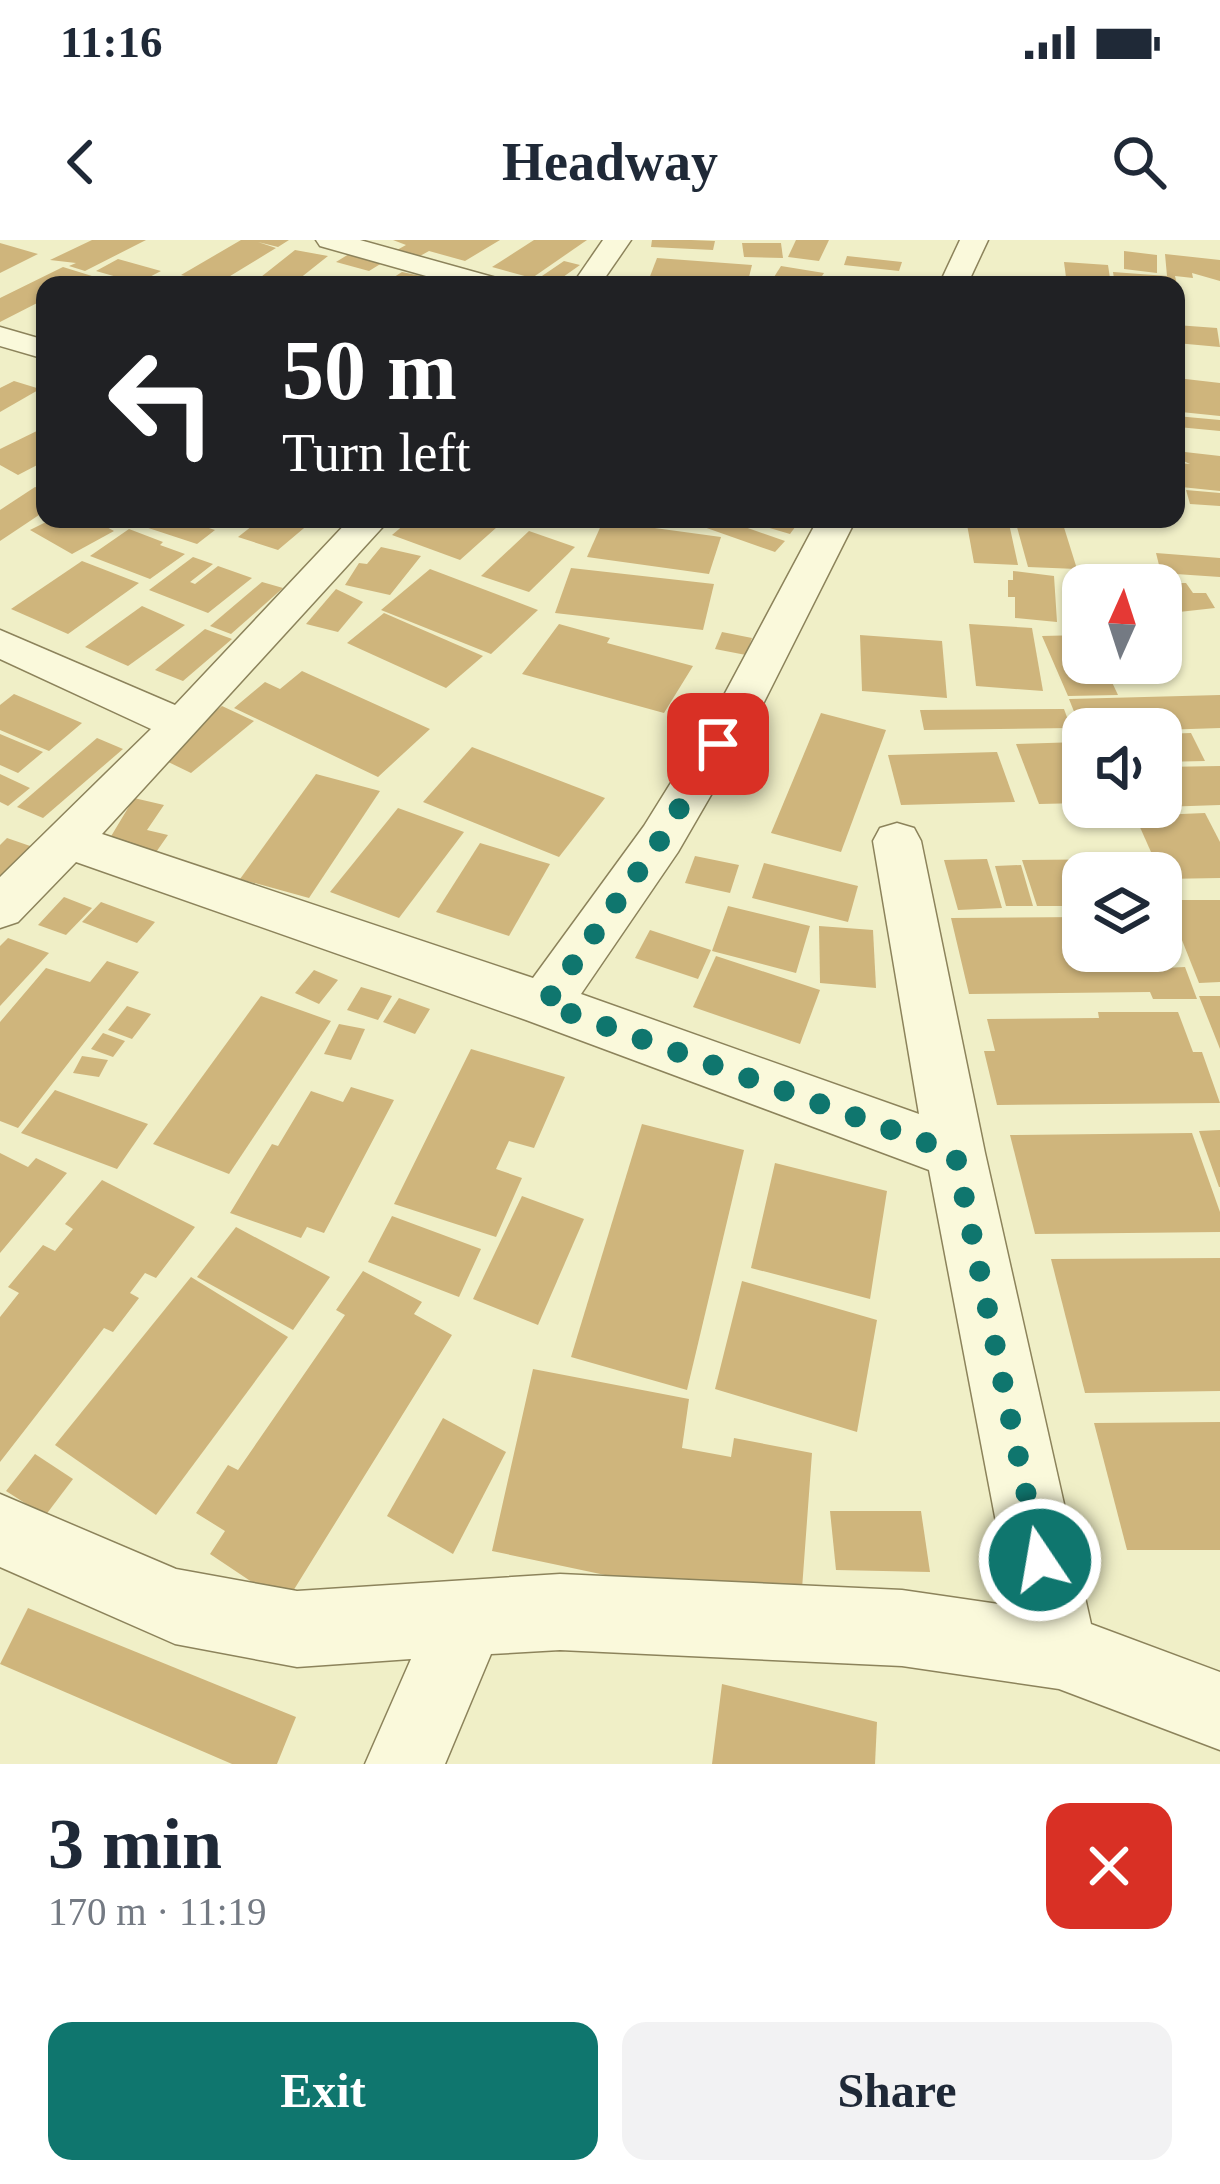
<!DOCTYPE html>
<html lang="en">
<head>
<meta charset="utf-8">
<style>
  :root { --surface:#fff; --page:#f2f2f3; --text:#1f2937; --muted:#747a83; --accent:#0f766e }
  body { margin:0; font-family:"Times New Roman",serif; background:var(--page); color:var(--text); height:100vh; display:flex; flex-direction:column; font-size:45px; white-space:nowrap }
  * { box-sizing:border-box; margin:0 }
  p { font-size:39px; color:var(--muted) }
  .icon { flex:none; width:66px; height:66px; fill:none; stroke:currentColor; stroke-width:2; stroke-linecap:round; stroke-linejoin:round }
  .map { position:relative; height:1524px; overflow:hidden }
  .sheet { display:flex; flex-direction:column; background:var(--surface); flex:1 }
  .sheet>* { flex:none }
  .guide { position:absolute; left:36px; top:36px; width:1149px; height:252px; border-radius:24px; box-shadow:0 3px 9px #0004; background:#202124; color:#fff; overflow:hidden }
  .needle { width:78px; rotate:3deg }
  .fabs { position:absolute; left:1062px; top:324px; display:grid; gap:24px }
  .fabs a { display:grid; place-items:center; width:120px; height:120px; border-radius:24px; background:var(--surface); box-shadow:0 3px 9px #0004; font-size:60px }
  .pin { position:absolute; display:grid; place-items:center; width:102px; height:102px; color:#fff; margin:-51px; border-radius:24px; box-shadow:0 6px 18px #0006 }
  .me { position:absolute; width:132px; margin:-66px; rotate:348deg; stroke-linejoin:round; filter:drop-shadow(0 0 9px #0008) }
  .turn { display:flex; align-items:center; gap:42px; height:252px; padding:0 48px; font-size:54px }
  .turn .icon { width:156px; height:156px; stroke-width:2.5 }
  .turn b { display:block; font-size:84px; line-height:102px }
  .round { display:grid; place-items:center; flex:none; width:126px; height:126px; border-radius:24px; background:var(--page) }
  .overview { display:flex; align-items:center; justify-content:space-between; height:204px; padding:0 48px }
  h1 { font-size:72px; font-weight:800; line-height:90px }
  .cta { display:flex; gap:24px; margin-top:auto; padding:24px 48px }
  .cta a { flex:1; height:138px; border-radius:24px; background:var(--accent); color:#fff; font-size:48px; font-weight:800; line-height:138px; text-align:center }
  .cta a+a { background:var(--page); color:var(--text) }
  .status { display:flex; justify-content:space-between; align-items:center; height:84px; padding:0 60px; background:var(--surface); direction:ltr }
  .status svg { height:33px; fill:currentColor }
  header { display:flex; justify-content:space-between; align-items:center; height:156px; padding:0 48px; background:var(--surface); font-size:54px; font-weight:800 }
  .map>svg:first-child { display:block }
  .building { fill:#cfb57c }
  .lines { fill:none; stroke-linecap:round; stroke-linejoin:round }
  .street-casing { stroke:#8c835b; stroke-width:3 }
  .street { fill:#faf9db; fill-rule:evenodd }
  .route { stroke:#0f766e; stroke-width:21; stroke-dasharray:0 37.8 }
</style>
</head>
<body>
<div class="status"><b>11:16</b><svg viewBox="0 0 49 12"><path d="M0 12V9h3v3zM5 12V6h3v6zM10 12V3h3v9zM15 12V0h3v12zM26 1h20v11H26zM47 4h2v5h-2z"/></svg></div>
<header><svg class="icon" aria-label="back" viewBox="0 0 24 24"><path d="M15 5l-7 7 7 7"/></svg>Headway<svg class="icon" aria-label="search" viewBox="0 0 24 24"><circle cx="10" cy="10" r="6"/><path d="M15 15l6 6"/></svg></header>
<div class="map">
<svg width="1220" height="1524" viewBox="0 0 1220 1524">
  <rect width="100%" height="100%" fill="#f0efc7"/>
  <g class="building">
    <polygon points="92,0 146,0 85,31 69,26 76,23 50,20"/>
    <polygon points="241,0 289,0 278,7 258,2 276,8 217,44 181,35"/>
    <polygon points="393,0 500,0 465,21 429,11 420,16 397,10 406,5"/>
    <polygon points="534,0 587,0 532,38 492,27"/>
    <polygon points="652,0 691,0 715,1 713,10 651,7"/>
    <polygon points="796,0 829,0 819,21 788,17"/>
    <polygon points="0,3 38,14 0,33"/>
    <polygon points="742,3 781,3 783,18 744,17"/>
    <polygon points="295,10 328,16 294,43 268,39 251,45"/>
    <polygon points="1124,11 1157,15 1157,33 1124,29"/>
    <polygon points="349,14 382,23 369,31 336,22"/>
    <polygon points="1165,14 1220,20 1220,41 1192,33 1193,38 1175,36 1177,45 1115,45 1113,32 1167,36"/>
    <polygon points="847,16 902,22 899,31 844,25"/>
    <polygon points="657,18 752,25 747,45 649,39"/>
    <polygon points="118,19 161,31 138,43 96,31"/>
    <polygon points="564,21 580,25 556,42 539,38"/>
    <polygon points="1064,22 1108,25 1111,45 1067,45"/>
    <polygon points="781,26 824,33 816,45 769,45"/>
    <polygon points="63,27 92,36 73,45 45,45 45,59 0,82 0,58"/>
    <polygon points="402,32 435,39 427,45 391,39"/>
    <polygon points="1176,85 1217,88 1220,107 1176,103"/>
    <polygon points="1177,138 1220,143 1220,176 1181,172"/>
    <polygon points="14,141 40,149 0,172 0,148"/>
    <polygon points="1176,176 1220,180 1220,191 1178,187"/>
    <polygon points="45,187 45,221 18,235 0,225 0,209"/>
    <polygon points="1176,211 1220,216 1220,251 1181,247 1178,223 1190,224 1177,218"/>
    <polygon points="35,247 45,250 45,271 0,301 0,270"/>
    <polygon points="1186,250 1220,253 1220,266 1190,264"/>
    <polygon points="52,279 92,279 114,291 72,314 30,290"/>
    <polygon points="181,279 215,290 197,304 124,280"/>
    <polygon points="297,279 310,283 278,310 238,297 252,286 232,280"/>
    <polygon points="411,279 506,279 460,320 392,295"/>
    <polygon points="708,279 722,279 785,301 775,312 701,286"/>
    <polygon points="739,279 801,279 790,294"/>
    <polygon points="966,279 1008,279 1018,325 974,323"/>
    <polygon points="1015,280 1062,281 1077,329 1028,327"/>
    <polygon points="603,281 721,297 709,334 587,317"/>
    <polygon points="129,289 163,302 160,305 185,314 150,339 90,316"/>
    <polygon points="529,291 575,307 529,352 481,336"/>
    <polygon points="381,307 421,316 390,355 345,345 359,323 367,324"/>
    <polygon points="1156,313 1220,318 1220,337 1161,333"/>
    <polygon points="193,317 213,324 190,342 195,344 218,326 252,338 208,373 149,350"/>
    <polygon points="82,321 139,343 68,394 11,369"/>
    <polygon points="571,328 714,344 703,390 555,373"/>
    <polygon points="430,329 538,370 491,414 381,370"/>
    <polygon points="1013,331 1054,336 1057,382 1015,378 1015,357 1008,357 1008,340 1013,340"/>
    <polygon points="262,342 283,348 231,394 210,386"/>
    <polygon points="1161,343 1186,343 1193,353 1206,353 1215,368 1161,374"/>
    <polygon points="336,349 363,362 338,392 306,384"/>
    <polygon points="142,366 185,385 128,426 85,407"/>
    <polygon points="384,373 483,416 446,448 347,403"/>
    <polygon points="559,384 610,398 607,403 693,426 664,473 522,434"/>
    <polygon points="969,384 1032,388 1043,451 976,446"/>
    <polygon points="205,389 232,399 183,441 155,430"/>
    <polygon points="722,392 752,398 746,415 715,409"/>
    <polygon points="860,395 942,401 947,458 862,451"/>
    <polygon points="1083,395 1083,423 1103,423 1118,455 1068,456 1042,396"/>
    <polygon points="302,431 430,489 378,537 234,468 265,442 280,449"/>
    <polygon points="14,454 82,483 49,511 0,490 0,465"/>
    <polygon points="1220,455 1220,488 1161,490 1081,489 1069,459"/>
    <polygon points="222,466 254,481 191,533 158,517"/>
    <polygon points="1064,469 1071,488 924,490 920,470"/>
    <polygon points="821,473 886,490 841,612 771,593"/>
    <polygon points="1191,493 1205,521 1161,522 1161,494"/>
    <polygon points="0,494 43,512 18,533 0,525"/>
    <polygon points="97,498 123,509 43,578 17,567"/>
    <polygon points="1079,502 1083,563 1039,564 1016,504"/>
    <polygon points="472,507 605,558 559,617 423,562"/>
    <polygon points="997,512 1015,562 901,565 888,515"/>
    <polygon points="1220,526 1220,565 1161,567 1161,527"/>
    <polygon points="0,534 30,548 8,566 0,562"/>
    <polygon points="316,534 380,551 309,658 240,639"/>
    <polygon points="134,558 164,565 147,590 168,595 152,618 104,608"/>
    <polygon points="398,568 464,592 399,678 330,652"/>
    <polygon points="1205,573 1220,602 1220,638 1163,639 1135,576"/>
    <polygon points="7,598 33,607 4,636 0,635 0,605"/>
    <polygon points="480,603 550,624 509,696 436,672"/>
    <polygon points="695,616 739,625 730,653 685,643"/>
    <polygon points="987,619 1002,668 958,670 944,620"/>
    <polygon points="1136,619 1141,633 1083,633 1083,666 1037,666 1022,620"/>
    <polygon points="764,623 858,646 848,682 752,658"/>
    <polygon points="1021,625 1033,666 1006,666 995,626"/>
    <polygon points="64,657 92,668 66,695 38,685"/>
    <polygon points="1166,660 1220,660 1220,742 1199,743"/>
    <polygon points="101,662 155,682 137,703 82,682"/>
    <polygon points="728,666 810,686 796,733 712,711"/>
    <polygon points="1083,677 1083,711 1157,711 1164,728 1185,727 1197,759 1153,759 1150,752 969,754 951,678"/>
    <polygon points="819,686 873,690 876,748 820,743"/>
    <polygon points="650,690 711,710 698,739 635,718"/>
    <polygon points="8,698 49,713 0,766 0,706"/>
    <polygon points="716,716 820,750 800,804 693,767"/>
    <polygon points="107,721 139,732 18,888 0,881 0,782 46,728 90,742"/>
    <polygon points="314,730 338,740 319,764 295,753"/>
    <polygon points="361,747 392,756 378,780 347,770"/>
    <polygon points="261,756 331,781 229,934 153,904"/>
    <polygon points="1199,756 1220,756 1220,809"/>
    <polygon points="399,758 430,769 415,794 383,782"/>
    <polygon points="127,766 151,774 132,799 108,790"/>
    <polygon points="1098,772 1178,772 1193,812 1202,812 1220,863 997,865 984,811 995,811 987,779 1099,778"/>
    <polygon points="339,784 365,789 351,820 324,814"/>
    <polygon points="103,793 125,801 113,817 91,809"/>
    <polygon points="471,809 565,837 534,908 509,901 496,929 522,938 496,997 394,964"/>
    <polygon points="82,816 108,820 99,837 73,833"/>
    <polygon points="351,847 394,860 324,993 307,987 301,998 230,973 272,904 278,906 311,851 343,862"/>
    <polygon points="55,850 148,884 117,929 21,893"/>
    <polygon points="642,884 744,910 687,1150 571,1117"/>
    <polygon points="1220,890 1220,947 1219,947 1199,891"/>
    <polygon points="1192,893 1220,972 1220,992 1035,994 1010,895"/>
    <polygon points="0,913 28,927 36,918 67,933 0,1013"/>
    <polygon points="775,923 887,951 870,1059 751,1028"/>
    <polygon points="102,940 195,987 156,1038 145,1033 130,1053 139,1058 113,1092 104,1088 0,1222 0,1077 19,1053 8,1047 43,1005 55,1011 73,989 65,984"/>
    <polygon points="522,956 584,979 538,1085 473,1059"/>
    <polygon points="392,976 481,1009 459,1057 368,1022"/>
    <polygon points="236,987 330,1037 293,1090 197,1037"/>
    <polygon points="1220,1018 1220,1151 1085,1153 1051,1019"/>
    <polygon points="363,1031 422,1062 414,1074 452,1095 285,1364 210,1314 225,1291 196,1273 228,1225 238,1230 345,1075 336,1070"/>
    <polygon points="191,1037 288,1097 156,1275 55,1205"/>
    <polygon points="742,1041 877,1080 857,1192 715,1149"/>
    <polygon points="533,1129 689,1159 682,1208 731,1217 734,1198 812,1213 800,1376 492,1311"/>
    <polygon points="443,1178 506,1212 453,1314 387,1276"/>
    <polygon points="1220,1182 1220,1310 1127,1310 1094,1183"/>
    <polygon points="35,1214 73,1239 45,1276 6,1251"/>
    <polygon points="830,1271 921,1271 930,1332 836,1330"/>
    <polygon points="28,1368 296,1477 277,1524 232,1524 0,1424"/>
    <polygon points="722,1444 877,1482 875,1524 712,1524"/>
  </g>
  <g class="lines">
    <g class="street-casing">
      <g id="street">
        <polygon points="316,0 360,0 500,39 504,45 458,45 320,6"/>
        <polygon points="603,0 631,0 600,45 572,45"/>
        <polygon points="960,0 988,0 967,45 939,45"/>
        <polygon points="0,87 45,100 45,119 0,106"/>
        <polygon points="350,279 390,279 102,594 533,738 644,586 715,472 818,279 856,279 759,472 678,612 581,754 919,874 873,601 880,588 897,583 914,588 921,601 985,913 1091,1384 1220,1432 1220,1510 1059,1449 902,1426 560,1410 491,1414 445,1524 365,1524 411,1419 297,1427 175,1404 0,1327 0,1254 176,1329 297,1351 560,1334 902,1350 1012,1366 929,930 526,780 76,622 18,682 0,688 0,637 151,489 0,419 0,390 175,465"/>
      </g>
    </g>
    <use href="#street" class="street"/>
  </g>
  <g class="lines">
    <polyline class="route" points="718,504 661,599 545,764 955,913 1040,1320"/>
  </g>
</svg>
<div class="fabs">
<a><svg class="needle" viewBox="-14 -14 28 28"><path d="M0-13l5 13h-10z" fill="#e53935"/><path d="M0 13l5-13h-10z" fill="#747a83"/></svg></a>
<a><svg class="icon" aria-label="sound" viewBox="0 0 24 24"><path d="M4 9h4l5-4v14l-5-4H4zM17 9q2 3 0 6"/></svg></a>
<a><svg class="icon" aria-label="layers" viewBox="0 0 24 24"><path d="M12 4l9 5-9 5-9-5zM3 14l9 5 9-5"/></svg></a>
</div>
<div class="pin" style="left:718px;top:504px;background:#d93025"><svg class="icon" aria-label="arrive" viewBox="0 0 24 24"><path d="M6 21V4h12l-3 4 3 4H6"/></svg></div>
<svg class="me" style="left:1040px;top:1320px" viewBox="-20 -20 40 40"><circle r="17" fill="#0f766e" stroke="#fff" stroke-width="3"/><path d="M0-11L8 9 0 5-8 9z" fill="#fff"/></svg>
<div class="guide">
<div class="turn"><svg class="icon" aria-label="left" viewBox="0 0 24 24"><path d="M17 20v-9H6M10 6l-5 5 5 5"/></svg><div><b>50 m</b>Turn left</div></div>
</div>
</div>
<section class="sheet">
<div class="overview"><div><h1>3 min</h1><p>170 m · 11:19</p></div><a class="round" style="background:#d93025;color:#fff"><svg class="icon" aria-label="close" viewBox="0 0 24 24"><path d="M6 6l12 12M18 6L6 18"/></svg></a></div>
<div class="cta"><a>Exit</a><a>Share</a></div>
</section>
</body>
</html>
